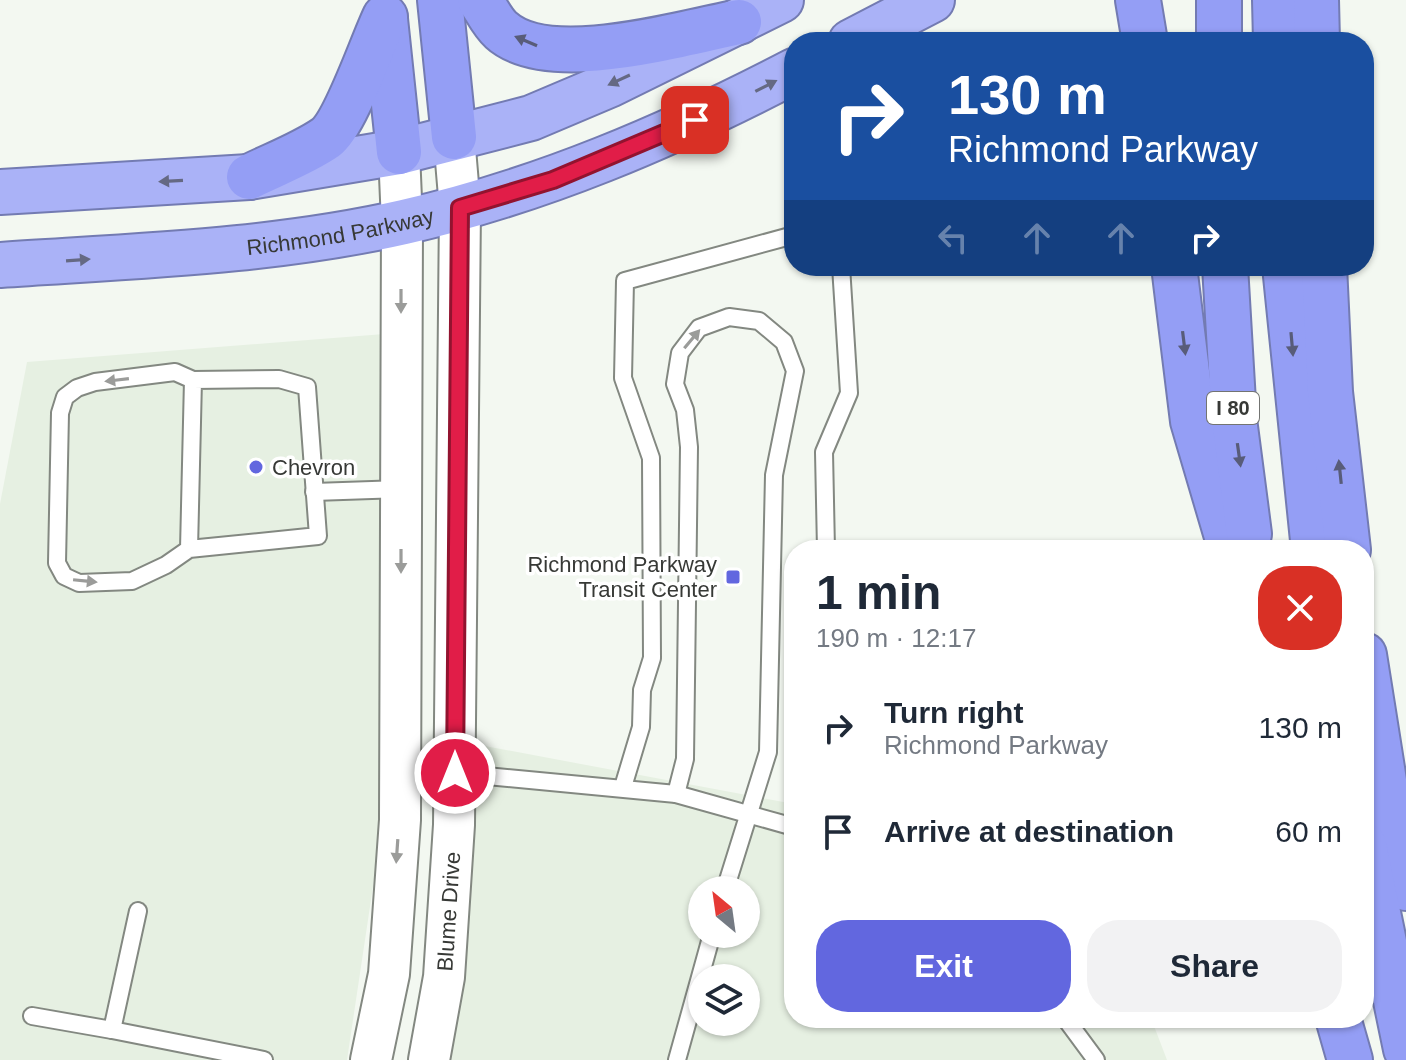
<!DOCTYPE html>
<html lang="en">
<head>
<meta charset="utf-8">
<style>
  :root { --surface:#fff; --page:#f2f2f3; --text:#1f2937; --muted:#747a83; --accent:#6267df }
  body { margin:0; font-family:Helvetica,sans-serif; background:var(--page); color:var(--text); height:100vh; display:flex; flex-direction:column; font-size:30px; white-space:nowrap }
  * { box-sizing:border-box; margin:0 }
  p { font-size:26px; color:var(--muted) }
  .icon { flex:none; width:44px; height:44px; fill:none; stroke:currentColor; stroke-width:2; stroke-linecap:round; stroke-linejoin:round }
  .map { position:relative; flex:1; overflow:hidden }
  .details { position:absolute; left:784px; top:540px; width:590px; height:488px; display:flex; flex-direction:column; background:var(--surface); border-radius:32px; box-shadow:0 2px 6px #0004 }
  .details>* { flex:none }
  .banner { position:absolute; left:784px; top:32px; width:590px; height:244px; border-radius:32px; box-shadow:0 2px 6px #0004; background:#1a4fa0; color:#fff; overflow:hidden }
  .needle { width:52px; rotate:331deg }
  .fabs { position:absolute; left:688px; top:876px; display:grid; gap:16px }
  .fabs a { display:grid; place-items:center; width:72px; height:72px; border-radius:50%; background:var(--surface); box-shadow:0 2px 6px #0004; font-size:40px }
  .pin { position:absolute; display:grid; place-items:center; width:68px; height:68px; color:#fff; margin:-34px; border-radius:16px; box-shadow:0 4px 12px #0006 }
  .me { position:absolute; width:88px; margin:-44px; rotate:0deg; stroke-linejoin:round; filter:drop-shadow(0 0 6px #0008) }
  .turn { display:flex; align-items:center; gap:28px; height:168px; padding:0 32px; font-size:36px }
  .turn .icon { width:104px; height:104px; stroke-width:2.5 }
  .turn b { display:block; font-size:56px; line-height:68px }
  .lanes { display:flex; align-items:center; height:76px; padding:0 32px; background:#0003; justify-content:center; gap:40px; direction:ltr }
  .lanes .off { opacity:.35 }
  .round { display:grid; place-items:center; flex:none; width:84px; height:84px; border-radius:32px; background:var(--page) }
  .summary { display:flex; align-items:center; justify-content:space-between; height:136px; padding:0 32px }
  h1 { font-size:48px; font-weight:700; line-height:60px }
  .button { display:flex; gap:16px; margin-top:auto; padding:16px 32px }
  .button a { flex:1; height:92px; border-radius:32px; background:var(--accent); color:#fff; font-size:32px; font-weight:700; line-height:92px; text-align:center }
  .button a+a { background:var(--page); color:var(--text) }
  ul { padding:0; list-style:none }
  li { display:flex; align-items:center; gap:24px; height:104px; padding:0 32px }
  li div { flex:1 }
  li b { display:block; font-size:30px }
  li em { font-style:normal }
  .map>svg:first-child { display:block }
  .built { fill:#e6f0e2; fill-rule:evenodd }
  .lines { fill:none; stroke-linecap:round; stroke-linejoin:round }
  .service-casing { stroke:#838881; stroke-width:20 }
  .tertiary-casing { stroke:#838881; stroke-width:44 }
  .trunk-casing { stroke:#737bb2; stroke-width:48 }
  .motorway-casing { stroke:#737bb2; stroke-width:48 }
  .service { stroke:#fff; stroke-width:16 }
  .tertiary { stroke:#fff; stroke-width:40 }
  .trunk { stroke:#aab2f7; stroke-width:44 }
  .motorway { stroke:#949ef5; stroke-width:44 }
  .oneway { fill:#585c79 }
  .oneway2 { fill:#656983 }
  .oneway3 { fill:#9b9c9a }
  .route-casing { stroke:#92132f; stroke-width:20 }
  .route { stroke:#e11d48; stroke-width:14 }
  .poi-dot { fill:#6267df; stroke:#fff; stroke-width:3 }
  .labels { text-anchor:middle; stroke-width:7; stroke-linejoin:round; paint-order:stroke }
  .shield { fill:#fff; stroke:#737472; stroke-width:2 }
  .shield-label { font-size:20px; font-weight:bold; fill:#373936 }
  .street-label { font-size:22px; fill:#373936; stroke:#fff }
  .poi-label { font-size:22px; fill:#373936; stroke:#fff; text-anchor:start }
</style>
</head>
<body>
<div class="map">
<svg width="1406" height="1060" viewBox="0 0 1406 1060">
  <rect width="100%" height="100%" fill="#f3f8f1"/>
  <g class="built">
    <polygon points="397,333 390,773 347,1060 0,1060 0,504 27,362"/>
    <path d="M469,743l325,61v214h357l16,42h-724zM702,890h44v44h-44zM702,978h44v44h-44z"/>
  </g>
  <g class="lines">
    <g class="service-casing">
      <g id="service">
        <polyline points="314,492 401,489"/>
        <polyline points="189,549 193,380 279,379 307,387 318,536 189,549 166,565 132,581 79,583 64,576 57,563 60,413 65,397 77,388 95,382 175,372 193,380"/>
        <polyline points="826,550 824,452 849,393 841,266"/>
        <polyline points="401,773 455,773 676,794 794,827"/>
        <polyline points="623,787 641,727 642,690 652,658 651,458 623,378 625,281 794,235"/>
        <polyline points="676,794 685,759 689,447 685,410 675,384 680,353 699,328 729,317 759,321 784,342 795,371 774,475 768,752 725,890"/>
        <polyline points="32,1016 112,1030 138,911"/>
        <polyline points="1065,1018 1096,1060"/>
        <polyline points="112,1030 264,1060"/>
        <polyline points="677,1060 712,934"/>
      </g>
    </g>
    <g class="tertiary-casing">
      <g id="tertiary">
        <polyline points="371,1060 389,974 400,820 402,223 399,152"/>
        <path id="s1" d="M429,1060l15,-83 10,-152 6,-617 -6,-71"/>
      </g>
    </g>
    <g class="trunk-casing">
      <g id="trunk">
        <polyline points="851,42 932,0"/>
        <polyline points="0,192 249,177 399,152 531,118 609,85 781,0"/>
        <path id="s2" d="M0,265c134,-9 272,-13 404,-43 137,-31 265,-86 390,-151"/>
      </g>
    </g>
    <g class="motorway-casing">
      <g id="motorway">
        <polyline points="440,0 454,137"/>
        <path d="M480,0c6,9 13,23 21,30 47,43 182,3 238,-8"/>
        <polyline points="1138,0 1145,42"/>
        <polyline points="1219,0 1219,42"/>
        <polyline points="1275,0 1276,42"/>
        <polyline points="1316,0 1317,42"/>
        <polyline points="385,19 399,152"/>
        <path d="M249,177c24,-12 54,-23 77,-39 20,-15 46,-94 59,-121"/>
        <polyline points="1174,266 1193,421 1231,550"/>
        <polyline points="1225,266 1234,419 1249,534"/>
        <polyline points="1285,266 1314,550"/>
        <polyline points="1324,266 1330,392 1348,550"/>
        <polyline points="1364,655 1387,800 1406,888"/>
        <polyline points="1364,845 1406,1049"/>
        <polyline points="1338,1018 1350,1060"/>
      </g>
    </g>
    <use href="#service" class="service"/>
    <use href="#tertiary" class="tertiary"/>
    <use href="#trunk" class="trunk"/>
    <use href="#motorway" class="motorway"/>
  </g>
  <defs><path id="oneway-solid" d="M-6-.8H1V-3.2L6.5 0L1 3.2V.8H-6Z" transform="scale(2)"/></defs>
  <g class="oneway">
    <use href="#oneway-solid" transform="translate(526 41) rotate(-157)"/>
    <use href="#oneway-solid" transform="translate(1184 343) rotate(83)"/>
    <use href="#oneway-solid" transform="translate(1292 344) rotate(85)"/>
    <use href="#oneway-solid" transform="translate(1239 455) rotate(82)"/>
    <use href="#oneway-solid" transform="translate(1340 472) rotate(-96)"/>
  </g>
  <g class="oneway2">
    <use href="#oneway-solid" transform="translate(619 80) rotate(155)"/>
    <use href="#oneway-solid" transform="translate(766 86) rotate(-27)"/>
    <use href="#oneway-solid" transform="translate(171 181) rotate(177)"/>
    <use href="#oneway-solid" transform="translate(78 260) rotate(-4)"/>
  </g>
  <g class="oneway3">
    <use href="#oneway-solid" transform="translate(401 301) rotate(90)"/>
    <use href="#oneway-solid" transform="translate(692 339) rotate(-50)"/>
    <use href="#oneway-solid" transform="translate(117 380) rotate(173)"/>
    <use href="#oneway-solid" transform="translate(401 561) rotate(90)"/>
    <use href="#oneway-solid" transform="translate(85 581) rotate(6)"/>
    <use href="#oneway-solid" transform="translate(397 851) rotate(94)"/>
  </g>
  <g class="lines">
    <g class="route-casing">
      <polyline id="route" points="455,773 460,208 553,180 695,120"/>
    </g>
    <use href="#route" class="route"/>
  </g>
  <g class="poi-dot">
    <circle cx="256" cy="467" r="8"/>
    <rect x="725" y="569" width="16" height="16" rx="4"/>
  </g>
  <g class="labels">
    <rect class="shield" x="1207" y="392" width="52" height="32" rx="6"/>
    <g class="shield-label">
      <text x="1233" y="415">I 80</text>
    </g>
    <g class="street-label">
      <text dy="8" stroke="none"><textPath href="#s2" startOffset="342">Richmond Parkway</textPath></text>
      <text dy="8" stroke="none"><textPath href="#s1" startOffset="150">Blume Drive</textPath></text>
    </g>
    <g class="poi-label">
      <text x="272" y="475">Chevron</text>
      <text x="717" y="572" text-anchor="end">Richmond Parkway<tspan x="717" dy="25">Transit Center</tspan></text>
    </g>
  </g>
</svg>
<div class="fabs">
<a><svg class="needle" viewBox="-14 -14 28 28"><path d="M0-13l5 13h-10z" fill="#e53935"/><path d="M0 13l5-13h-10z" fill="#747a83"/></svg></a>
<a><svg class="icon" aria-label="layers" viewBox="0 0 24 24"><path d="M12 4l9 5-9 5-9-5zM3 14l9 5 9-5"/></svg></a>
</div>
<div class="pin" style="left:695px;top:120px;background:#d93025"><svg class="icon" aria-label="arrive" viewBox="0 0 24 24"><path d="M6 21V4h12l-3 4 3 4H6"/></svg></div>
<svg class="me" style="left:455px;top:773px" viewBox="-20 -20 40 40"><circle r="17" fill="#e11d48" stroke="#fff" stroke-width="3"/><path d="M0-11L8 9 0 5-8 9z" fill="#fff"/></svg>
<div class="banner">
<div class="turn"><svg class="icon" aria-label="right" viewBox="0 0 24 24"><path d="M7 20v-9h11M14 6l5 5-5 5"/></svg><div><b>130 m</b>Richmond Parkway</div></div>
<div class="lanes"><svg class="icon off" aria-label="left" viewBox="0 0 24 24"><path d="M17 20v-9H6M10 6l-5 5 5 5"/></svg><svg class="icon off" aria-label="ahead" viewBox="0 0 24 24"><path d="M12 20V5M6 11l6-6 6 6"/></svg><svg class="icon off" aria-label="ahead" viewBox="0 0 24 24"><path d="M12 20V5M6 11l6-6 6 6"/></svg><svg class="icon" aria-label="right" viewBox="0 0 24 24"><path d="M7 20v-9h11M14 6l5 5-5 5"/></svg></div>
</div>
<section class="details">
<div class="summary"><div><h1>1 min</h1><p>190 m · 12:17</p></div><a class="round" style="background:#d93025;color:#fff"><svg class="icon" aria-label="close" viewBox="0 0 24 24"><path d="M6 6l12 12M18 6L6 18"/></svg></a></div>
<ul>
<li><svg class="icon" aria-label="right" viewBox="0 0 24 24"><path d="M7 20v-9h11M14 6l5 5-5 5"/></svg><div><b>Turn right</b><p>Richmond Parkway</p></div><em>130 m</em></li>
<li><svg class="icon" aria-label="arrive" viewBox="0 0 24 24"><path d="M6 21V4h12l-3 4 3 4H6"/></svg><div><b>Arrive at destination</b></div><em>60 m</em></li>
</ul>
<div class="button"><a>Exit</a><a>Share</a></div>
</section>
</div>
</body>
</html>
